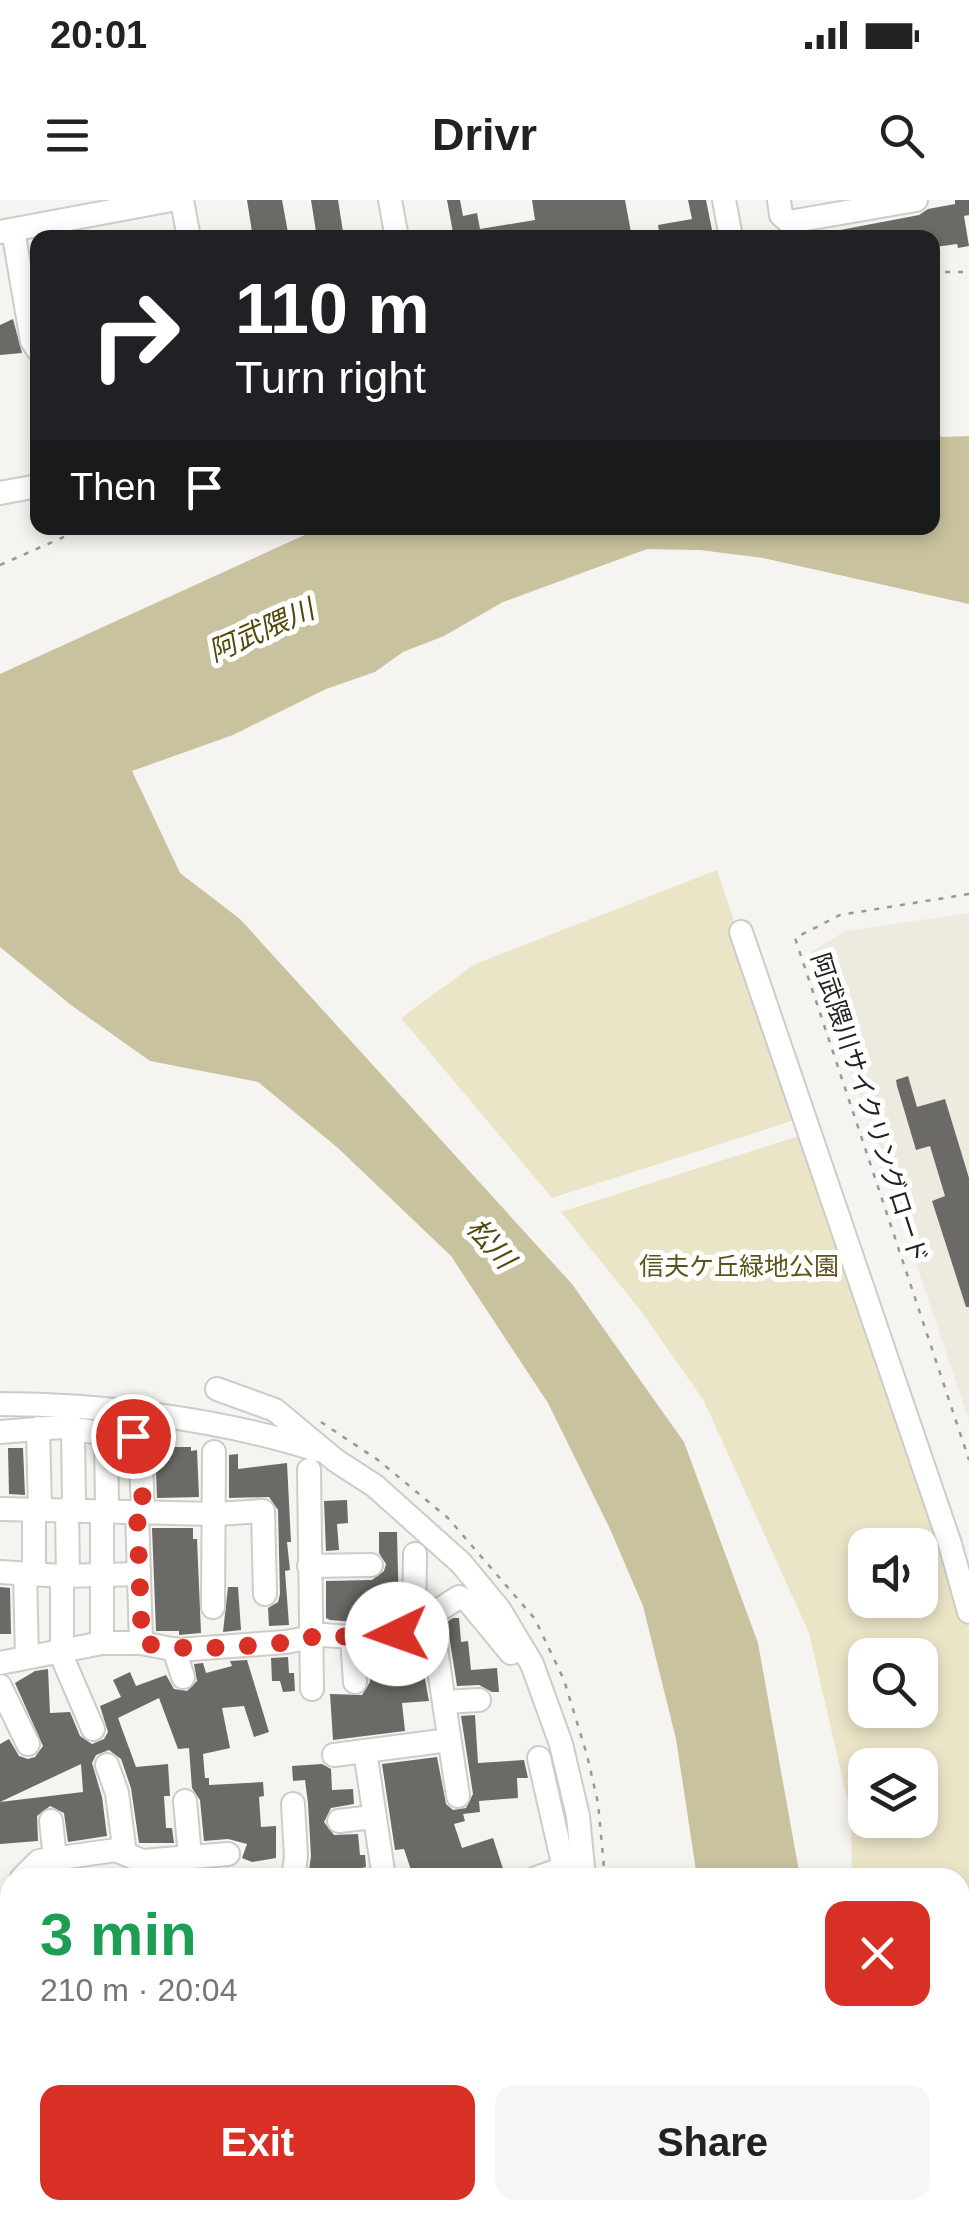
<!DOCTYPE html>
<html lang="en">
<head>
<meta charset="utf-8">
<style>
  :root { --surface:#fff; --page:#f6f6f6; --text:#222; --muted:#767676; --accent:#d93025 }
  body { margin:0; font-family:Arial,"Noto Sans JP",sans-serif; background:var(--page); color:var(--text); height:100vh; display:flex; flex-direction:column; font-size:38px; white-space:nowrap }
  * { box-sizing:border-box; margin:0 }
  p { font-size:32px; color:var(--muted) }
  .icon { flex:none; width:55px; height:55px; fill:none; stroke:currentColor; stroke-width:2; stroke-linecap:round; stroke-linejoin:round }
  .map { position:relative; flex:1; overflow:hidden }
  .sheet { position:absolute; left:0px; top:1668px; width:970px; height:352px; display:flex; flex-direction:column; background:var(--surface); border-radius:30px 30px 0 0; box-shadow:0 5px 15px #0003 }
  .sheet>* { flex:none }
  .banner { position:absolute; left:30px; top:30px; width:910px; height:305px; border-radius:20px; box-shadow:0 5px 15px #0003; background:#202124; color:#fff; overflow:hidden }
  .tools { position:absolute; left:848px; top:1328px; display:grid; gap:20px }
  .tools a { display:grid; place-items:center; width:90px; height:90px; border-radius:20px; background:var(--surface); box-shadow:0 5px 15px #0003; font-size:50px }
  .pin { position:absolute; display:grid; place-items:center; width:85px; height:85px; color:#fff; margin:-42px; border:5px solid #fff; border-radius:50%; box-shadow:0 2px 10px #0007 }
  .me { position:absolute; width:110px; margin:-55px; rotate:267deg; stroke-linejoin:round; filter:drop-shadow(0 0 8px #0008) }
  .turn { display:flex; align-items:center; gap:35px; height:210px; padding:0 40px; font-size:45px }
  .turn .icon { width:130px; height:130px; stroke-width:2.5 }
  .turn b { display:block; font-size:70px; line-height:85px }
  .then { display:flex; align-items:center; height:95px; padding:0 40px; background:#0003; gap:20px; font-size:38px }
  .round { display:grid; place-items:center; flex:none; width:105px; height:105px; border-radius:20px; background:var(--page) }
  .headline { display:flex; align-items:center; justify-content:space-between; height:170px; padding:0 40px }
  h1 { font-size:60px; font-weight:800; line-height:75px; color:#1e9e55 }
  .cta { display:flex; gap:20px; margin-top:auto; padding:20px 40px }
  .cta a { flex:1; height:115px; border-radius:20px; background:var(--accent); color:#fff; font-size:40px; font-weight:800; line-height:115px; text-align:center }
  .cta a+a { background:var(--page); color:var(--text) }
  .status { display:flex; justify-content:space-between; align-items:center; height:70px; padding:0 50px; background:var(--surface); direction:ltr }
  .status svg { height:28px; fill:currentColor }
  header { display:flex; justify-content:space-between; align-items:center; height:130px; padding:0 40px; background:var(--surface); font-size:45px; font-weight:800 }
  .map>svg:first-child { display:block }
  .built { fill:#edebdf }
  .green { fill:#ebe5c8; fill-rule:evenodd }
  .water { fill:#c9c29f }
  .building { fill:#6b6a66 }
  .lines { fill:none; stroke-linecap:round; stroke-linejoin:round }
  .minor-casing { stroke:#cdccc8; stroke-width:26 }
  .path { stroke:#999895; stroke-width:2.5; stroke-dasharray:5 8; stroke-linecap:butt }
  .minor { stroke:#fff; stroke-width:22 }
  .route { stroke:#d93025; stroke-width:18; stroke-dasharray:0 32.4 }
  .labels { text-anchor:middle; stroke-width:10; stroke-linejoin:round; paint-order:stroke }
  .street-label { font-size:25px; fill:#232321; stroke:#fff }
  .park-label { font-size:25px; fill:#5e5218; stroke:#fff }
  .water-label { font-size:28px; font-style:italic; fill:#54480a; stroke:#fff }
</style>
</head>
<body>
<div class="status"><b>20:01</b><svg viewBox="0 0 49 12"><path d="M0 12V9h3v3zM5 12V6h3v6zM10 12V3h3v9zM15 12V0h3v12zM26 1h20v11H26zM47 4h2v5h-2z"/></svg></div>
<header><svg class="icon" aria-label="menu" viewBox="0 0 24 24"><path d="M4 6h16M4 12h16M4 18h16"/></svg>Drivr<svg class="icon" aria-label="search" viewBox="0 0 24 24"><circle cx="10" cy="10" r="6"/><path d="M15 15l6 6"/></svg></header>
<div class="map">
<svg width="969" height="2019" viewBox="0 0 969 2019">
  <rect width="100%" height="100%" fill="#f5f4f0"/>
  <polygon class="built" points="969,713 969,1221 811,752 845,731"/>
  <g class="green">
    <polygon points="717,670 801,918 552,998 401,818 475,764"/>
    <path d="M805,934l141,412 23,84v348h-9v-100l-108,-1 -1,-62 -42,-182 -105,-232 -63,-90 -80,-99zM865,1345h55v55h-55zM865,1455h55v55h-55zM865,1565h55v55h-55z"/>
  </g>
  <polygon class="water" points="933,234 943,237 969,236 969,404 763,358 700,350 647,349 503,402 444,436 403,452 375,472 326,489 233,535 132,571 180,673 240,719 572,1084 684,1242 758,1443 800,1677 697,1677 676,1539 643,1406 610,1329 548,1203 451,1056 338,948 258,882 150,861 71,805 0,747 0,474 320,328 932,328"/>
  <g class="building">
    <polygon points="247,0 282,0 289,38 253,38"/>
    <polygon points="311,0 338,0 344,38 317,38"/>
    <polygon points="447,0 460,0 463,16 477,13 480,29 535,20 532,0 625,0 632,38 454,38"/>
    <polygon points="688,0 706,0 712,30 660,38 658,25 692,19"/>
    <polygon points="955,0 969,0 969,15 964,16 969,46 958,48 957,44 935,47 933,38 798,38 919,15 928,9 955,4"/>
    <polygon points="13,119 22,153 0,155 0,125"/>
    <polygon points="908,876 917,907 945,899 969,978 969,1107 966,1107 932,1001 945,996 930,946 916,950 897,886 896,880"/>
    <polygon points="155,1247 191,1247 191,1251 197,1250 199,1297 157,1298"/>
    <polygon points="8,1248 23,1248 25,1295 9,1294"/>
    <polygon points="238,1254 238,1269 287,1263 291,1342 287,1342 290,1370 285,1371 289,1425 269,1426 268,1408 278,1402 280,1394 278,1310 269,1297 229,1298 229,1255"/>
    <polygon points="347,1300 348,1323 337,1324 339,1350 326,1351 324,1301"/>
    <polygon points="152,1328 193,1328 193,1339 197,1339 201,1433 179,1435 179,1431 156,1431"/>
    <polygon points="379,1332 397,1332 399,1416 380,1424 330,1420 326,1418 326,1381 372,1380 384,1371 386,1364 379,1353"/>
    <polygon points="0,1387 10,1388 11,1434 0,1434"/>
    <polygon points="228,1387 238,1387 241,1430 223,1432"/>
    <polygon points="453,1418 459,1418 461,1442 468,1441 471,1470 497,1468 499,1492 492,1492 479,1485 457,1486 447,1422"/>
    <polygon points="416,1441 417,1474 424,1474 429,1501 402,1503 405,1531 333,1540 330,1494 362,1495 370,1482 368,1453 387,1453"/>
    <polygon points="288,1457 289,1473 294,1473 295,1491 283,1492 280,1481 272,1481 271,1458"/>
    <polygon points="247,1460 269,1532 254,1537 244,1506 222,1508 230,1548 203,1554 205,1578 209,1578 209,1585 263,1582 264,1596 259,1597 261,1627 276,1626 276,1658 252,1662 242,1658 247,1644 228,1639 204,1641 200,1600 192,1588 189,1548 178,1549 159,1498 118,1518 136,1567 168,1564 170,1596 164,1596 166,1628 172,1628 174,1643 139,1643 131,1588 121,1559 109,1550 96,1555 92,1563 102,1597 107,1636 68,1642 64,1613 50,1606 37,1616 38,1641 0,1644 0,1602 83,1592 81,1564 0,1602 0,1544 9,1539 19,1556 28,1559 35,1557 43,1546 15,1483 35,1471 48,1469 50,1513 70,1512 80,1536 92,1544 104,1539 108,1532 100,1506 121,1497 113,1480 130,1472 136,1486 166,1475 174,1489 187,1491 197,1481 194,1464 203,1463 206,1473 232,1466 230,1461"/>
    <polygon points="475,1515 478,1563 524,1560 528,1578 517,1578 518,1598 479,1601 480,1612 463,1614 465,1621 454,1624 462,1648 493,1638 506,1678 421,1678 418,1671 412,1673 404,1649 395,1650 382,1564 437,1557 446,1604 453,1610 466,1608 473,1594 461,1516"/>
    <polygon points="322,1564 331,1569 332,1590 353,1589 354,1604 331,1608 324,1622 334,1635 358,1634 360,1655 365,1655 366,1667 362,1668 362,1678 308,1678 311,1656 308,1603 305,1580 293,1581 292,1566"/>
  </g>
  <g class="lines">
    <g class="minor-casing">
      <g id="minor">
        <polyline points="182,0 189,38"/>
        <polyline points="390,0 397,38"/>
        <polyline points="724,0 730,32"/>
        <polyline points="779,0 781,15 789,22 916,0"/>
        <polyline points="13,30 32,141 38,150"/>
        <polyline points="0,32 171,0"/>
        <polyline points="0,293 38,286"/>
        <polyline points="741,732 950,1344 969,1412"/>
        <polyline points="217,1189 275,1210 335,1260 375,1286 461,1363 499,1409 532,1464 561,1544 578,1616 584,1678"/>
        <path d="M0,1204c100,0 221,15 317,46"/>
        <polyline points="73,1227 74,1309"/>
        <polyline points="38,1228 40,1310"/>
        <polyline points="0,1232 61,1227 140,1239 143,1311"/>
        <polyline points="106,1233 107,1310"/>
        <polyline points="309,1270 312,1489"/>
        <polyline points="0,1309 215,1314 263,1311 265,1394"/>
        <polyline points="67,1309 68,1376"/>
        <polyline points="102,1310 102,1443"/>
        <polyline points="137,1311 141,1443"/>
        <polyline points="309,1366 371,1365"/>
        <polyline points="0,1372 62,1376 139,1374"/>
        <polyline points="25,1374 27,1457"/>
        <polyline points="34,1375 34,1310"/>
        <polyline points="62,1376 62,1449"/>
        <polyline points="213,1407 214,1252"/>
        <polyline points="431,1416 458,1596"/>
        <polyline points="414,1426 415,1354"/>
        <polyline points="352,1438 355,1482"/>
        <polyline points="174,1449 183,1477"/>
        <polyline points="59,1450 93,1529"/>
        <polyline points="0,1463 102,1443 141,1443 177,1450 286,1442 323,1435 382,1439 414,1426 459,1397 468,1401 511,1453"/>
        <polyline points="0,1486 28,1544"/>
        <polyline points="445,1502 479,1500"/>
        <polyline points="365,1551 384,1678"/>
        <polyline points="334,1555 449,1540"/>
        <polyline points="539,1558 564,1668"/>
        <polyline points="107,1565 117,1593 125,1654"/>
        <polyline points="185,1601 190,1657"/>
        <polyline points="293,1604 296,1657 293,1678"/>
        <polyline points="51,1621 55,1659"/>
        <polyline points="339,1621 373,1617"/>
        <polyline points="22,1678 39,1661 116,1650 142,1661 228,1654"/>
        <polyline points="536,1678 564,1668 565,1678"/>
        <polyline points="0,1859 10,1715"/>
        <polyline points="960,1911 969,1891"/>
        <polyline points="310,2019 317,2010"/>
        <polyline points="408,2019 413,2014 455,2019"/>
        <polyline points="522,2019 526,2010"/>
        <polyline points="913,2019 917,2010"/>
      </g>
    </g>
    <g class="path">
      <polyline points="932,72 969,72"/>
      <polyline points="0,365 84,328"/>
      <polyline points="969,694 840,715 795,738 969,1260"/>
      <polyline points="321,1222 378,1260 448,1318 535,1419 564,1480 587,1555 598,1603 605,1678"/>
    </g>
    <use href="#minor" class="minor"/>
  </g>
  <g class="lines">
    <path class="route" d="M133,1236l7,3 3,72h-6l5,132c46,9 92,4 139,0 13,-1 26,-6 39,-7 26,-2 51,7 77,-2"/>
  </g>
  <g class="labels">
    <g class="street-label">
      <text transform="translate(870 908) rotate(72)" y="9">阿武隈川サイクリングロード</text>
    </g>
    <g class="park-label">
      <text x="739" y="1075">信夫ケ丘緑地公園</text>
    </g>
    <g class="water-label">
      <text transform="translate(261 430) rotate(-24)" y="10">阿武隈川</text>
      <text transform="translate(491 1043) rotate(49)" y="10">松川</text>
    </g>
  </g>
</svg>
<div class="tools">
<a><svg class="icon" aria-label="sound" viewBox="0 0 24 24"><path d="M4 9h4l5-4v14l-5-4H4zM17 9q2 3 0 6"/></svg></a>
<a><svg class="icon" aria-label="search" viewBox="0 0 24 24"><circle cx="10" cy="10" r="6"/><path d="M15 15l6 6"/></svg></a>
<a><svg class="icon" aria-label="layers" viewBox="0 0 24 24"><path d="M12 4l9 5-9 5-9-5zM3 14l9 5 9-5"/></svg></a>
</div>
<div class="pin" style="left:133px;top:1236px;background:#d93025"><svg class="icon" aria-label="arrive" viewBox="0 0 24 24"><path d="M6 21V4h12l-3 4 3 4H6"/></svg></div>
<svg class="me" style="left:397px;top:1434px" viewBox="-20 -20 40 40"><circle r="19" fill="#fff"/><path d="M0-13L10 11 0 6-10 11z" fill="#d93025"/></svg>
<div class="banner">
<div class="turn"><svg class="icon" aria-label="right" viewBox="0 0 24 24"><path d="M7 20v-9h11M14 6l5 5-5 5"/></svg><div><b>110 m</b>Turn right</div></div>
<div class="then">Then<svg class="icon" aria-label="arrive" viewBox="0 0 24 24"><path d="M6 21V4h12l-3 4 3 4H6"/></svg></div>
</div>
<section class="sheet">
<div class="headline"><div><h1>3 min</h1><p>210 m · 20:04</p></div><a class="round" style="background:#d93025;color:#fff"><svg class="icon" aria-label="close" viewBox="0 0 24 24"><path d="M6 6l12 12M18 6L6 18"/></svg></a></div>
<div class="cta"><a>Exit</a><a>Share</a></div>
</section>
</div>
</body>
</html>
